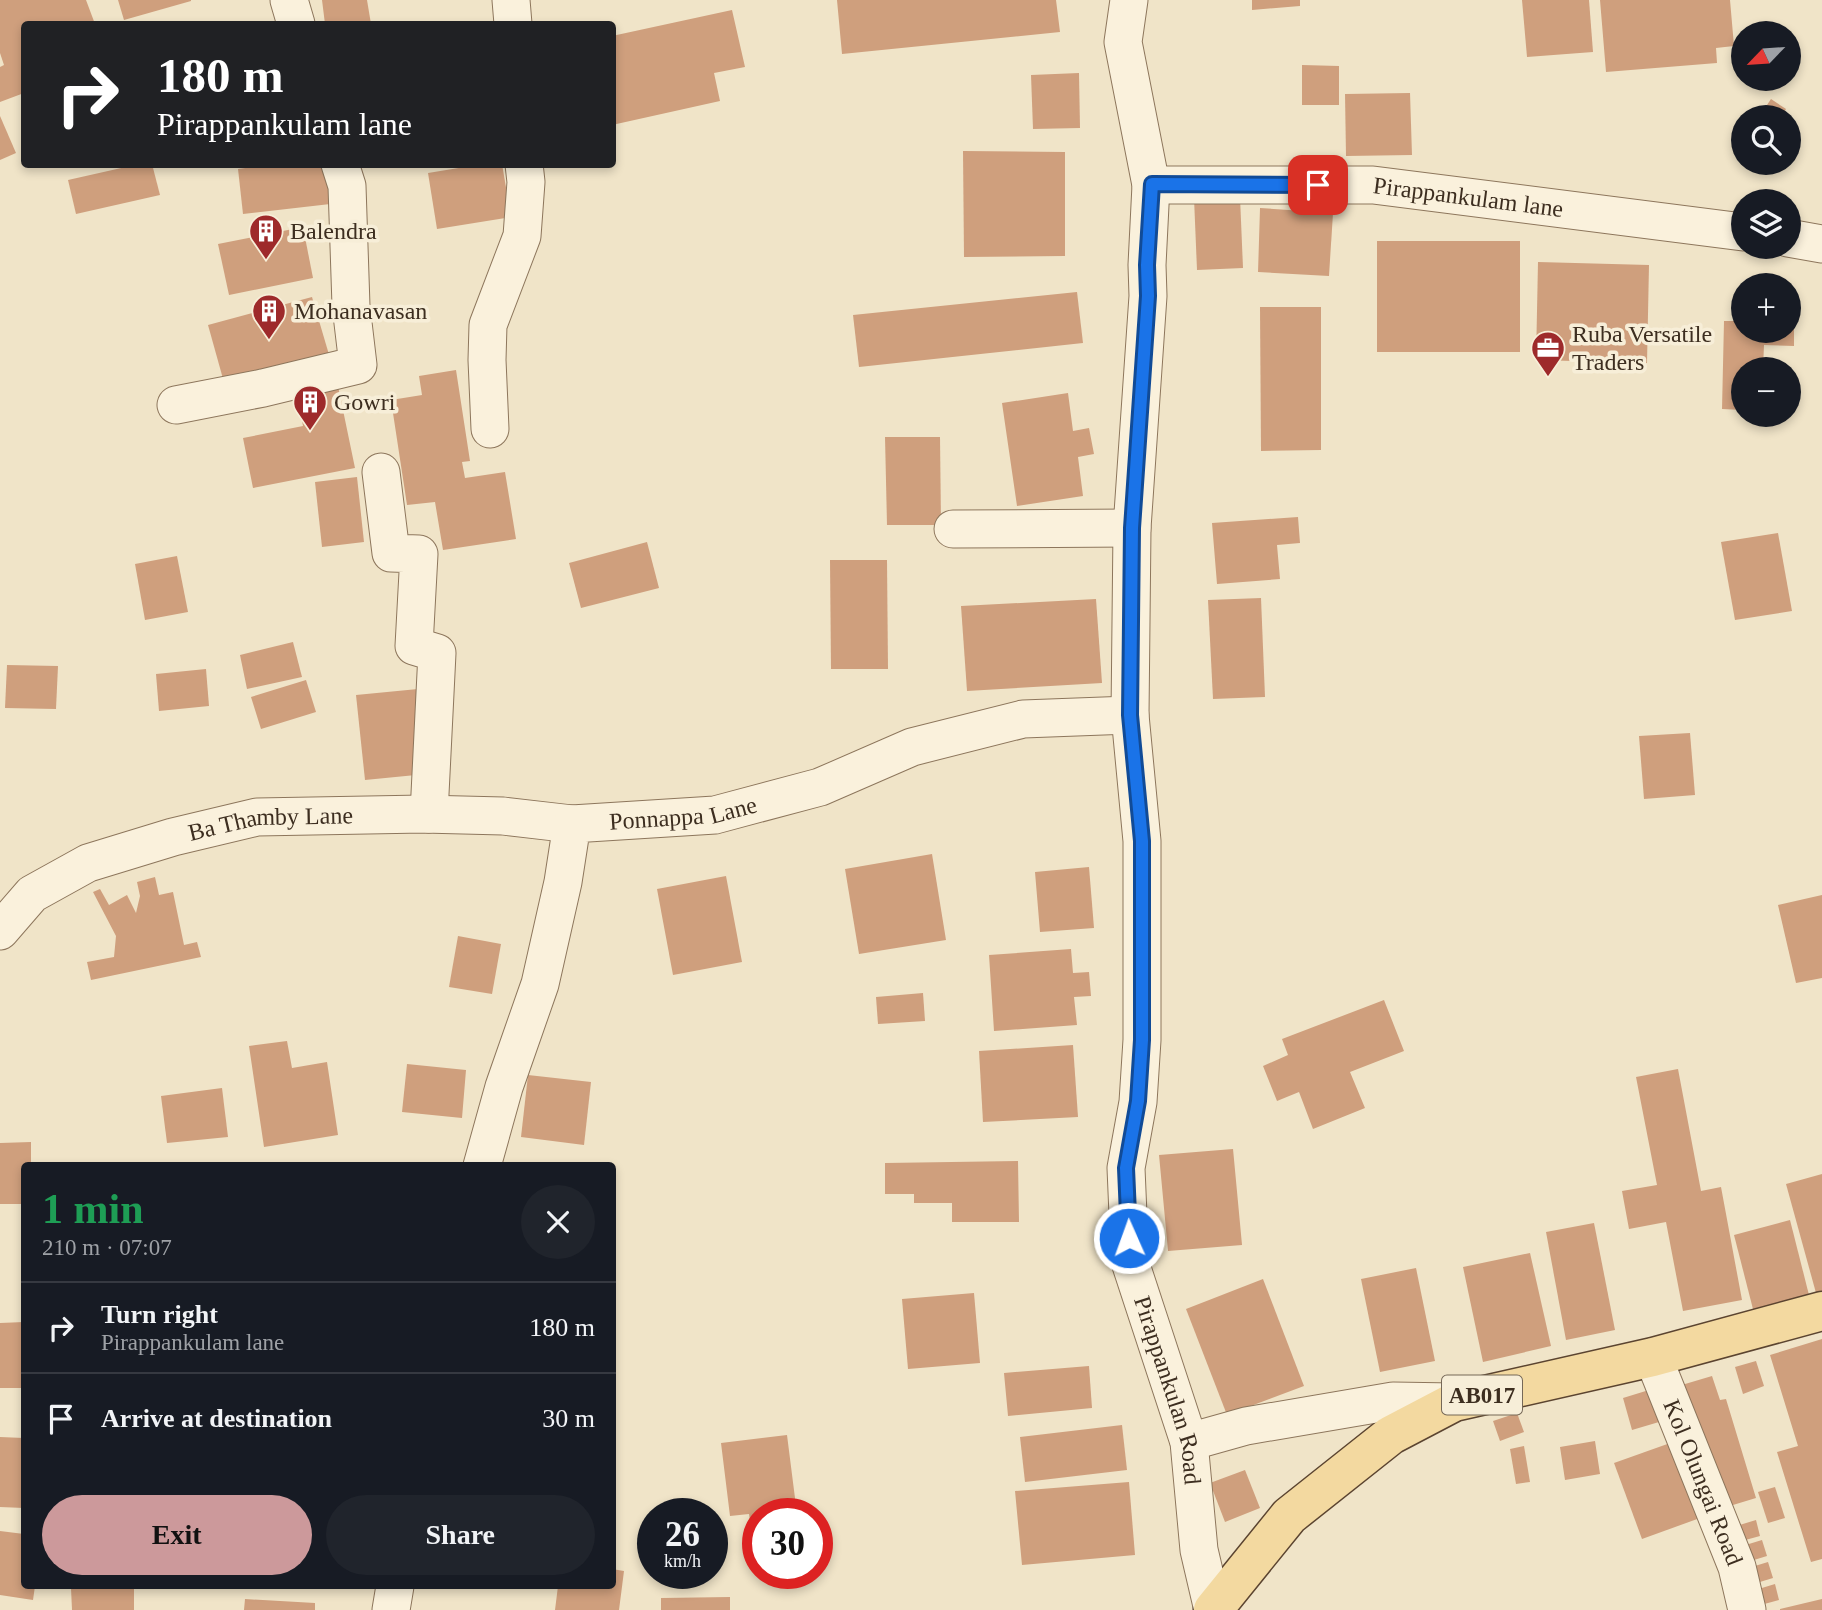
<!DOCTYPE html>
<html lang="en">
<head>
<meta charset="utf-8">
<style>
  :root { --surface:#171b24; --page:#20242c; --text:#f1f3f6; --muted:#9ea1a6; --line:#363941; --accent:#cc999b }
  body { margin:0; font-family:Georgia,serif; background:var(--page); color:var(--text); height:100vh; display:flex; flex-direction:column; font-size:26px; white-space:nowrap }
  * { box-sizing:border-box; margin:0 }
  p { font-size:23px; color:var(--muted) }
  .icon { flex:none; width:38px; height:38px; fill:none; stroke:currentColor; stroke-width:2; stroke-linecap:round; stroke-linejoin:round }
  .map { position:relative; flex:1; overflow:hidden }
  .drawer { position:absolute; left:21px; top:1162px; width:595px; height:427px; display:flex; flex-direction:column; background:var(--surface); border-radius:7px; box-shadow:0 4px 10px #0003 }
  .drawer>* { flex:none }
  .banner { position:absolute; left:21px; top:21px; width:595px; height:147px; border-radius:7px; box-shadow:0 4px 10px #0003; background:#202124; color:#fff; overflow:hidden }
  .needle { width:46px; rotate:245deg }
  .buttons { position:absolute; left:1731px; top:21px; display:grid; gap:14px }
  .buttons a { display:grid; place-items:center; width:70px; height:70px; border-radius:50%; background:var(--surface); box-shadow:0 4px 10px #0003; font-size:35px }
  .speed { position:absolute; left:637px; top:1498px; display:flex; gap:14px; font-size:35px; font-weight:700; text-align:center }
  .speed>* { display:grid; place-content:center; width:91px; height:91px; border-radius:50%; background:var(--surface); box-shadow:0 4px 10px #0003; line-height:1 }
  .speed small { font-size:18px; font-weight:400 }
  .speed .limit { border:10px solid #d22; background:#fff; color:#111 }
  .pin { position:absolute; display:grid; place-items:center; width:60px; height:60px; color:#fff; margin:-30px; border-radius:14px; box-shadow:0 4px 10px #0006 }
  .me { position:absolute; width:77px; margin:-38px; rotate:358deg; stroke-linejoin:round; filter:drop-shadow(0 0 5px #0008) }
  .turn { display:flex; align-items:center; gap:24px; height:147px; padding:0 21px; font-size:32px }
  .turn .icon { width:91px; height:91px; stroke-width:2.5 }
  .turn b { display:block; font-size:49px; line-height:60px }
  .round { display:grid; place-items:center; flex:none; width:74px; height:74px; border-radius:37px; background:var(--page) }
  .head { display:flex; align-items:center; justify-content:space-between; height:119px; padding:0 21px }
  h1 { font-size:42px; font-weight:700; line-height:52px; color:#1e9e55 }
  .action { display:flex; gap:14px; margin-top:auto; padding:14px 21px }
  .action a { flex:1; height:80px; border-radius:42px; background:var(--accent); color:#111; font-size:28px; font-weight:700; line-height:80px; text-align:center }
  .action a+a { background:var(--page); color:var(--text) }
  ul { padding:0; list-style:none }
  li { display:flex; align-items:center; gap:21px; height:91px; padding:0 21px; border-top:2px solid var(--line) }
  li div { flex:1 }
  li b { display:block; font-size:26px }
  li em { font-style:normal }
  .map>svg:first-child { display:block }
  .building { fill:#cf9f7d }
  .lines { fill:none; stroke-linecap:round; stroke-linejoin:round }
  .street-casing { stroke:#8d765c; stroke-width:39 }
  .primary-casing { stroke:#5b4430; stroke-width:41 }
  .street { stroke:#faf1dc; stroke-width:37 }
  .primary { stroke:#f3d9a0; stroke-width:38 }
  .route-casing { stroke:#114b97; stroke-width:18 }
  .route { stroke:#1a73e8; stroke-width:12 }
  .labels { text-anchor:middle; stroke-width:7; stroke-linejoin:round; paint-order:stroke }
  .shield { fill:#f7eed8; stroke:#756857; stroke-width:2 }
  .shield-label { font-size:23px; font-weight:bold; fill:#3d2e20 }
  .street-label { font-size:24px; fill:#3d2e20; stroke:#f7eed8 }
  .poi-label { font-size:24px; fill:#3d2e20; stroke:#f7eed8; text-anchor:start }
</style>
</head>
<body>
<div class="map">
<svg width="1822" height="1610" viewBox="0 0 1822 1610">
  <rect width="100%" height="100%" fill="#f0e4c8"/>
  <g class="building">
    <polygon points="0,0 86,0 95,24 24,24 24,93 0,102 0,67 4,65 0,53"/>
    <polygon points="118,0 191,0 191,1 124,20"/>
    <polygon points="322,0 367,0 371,24 325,24"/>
    <polygon points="837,0 1056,0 1060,32 842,54"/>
    <polygon points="1252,0 1300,0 1300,6 1252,10"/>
    <polygon points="1522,0 1589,0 1593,52 1527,57"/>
    <polygon points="1600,0 1730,0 1734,46 1716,48 1717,63 1606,72"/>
    <polygon points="732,10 745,67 714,73 720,101 612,125 612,36"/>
    <polygon points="1302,65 1339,66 1339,105 1302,105"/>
    <polygon points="1079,73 1080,128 1033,129 1031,75"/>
    <polygon points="1410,93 1412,155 1346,156 1345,94"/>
    <polygon points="1771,99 1786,109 1781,117 1759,117"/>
    <polygon points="0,116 16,153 0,160"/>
    <polygon points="963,151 1065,152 1065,256 964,257"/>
    <polygon points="139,164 152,164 160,195 76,214 68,180"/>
    <polygon points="274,164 335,164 339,203 243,214 238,169"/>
    <polygon points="483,164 502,164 511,217 437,229 428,173"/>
    <polygon points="1240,197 1243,268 1197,270 1194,198"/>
    <polygon points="1260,208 1333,213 1329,276 1258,272"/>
    <polygon points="303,227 313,278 229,295 218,244"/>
    <rect x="1377" y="241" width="143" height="111"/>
    <polygon points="1538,262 1649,265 1647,363 1536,360"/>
    <polygon points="1077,292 1083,343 859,367 853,315"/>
    <polygon points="312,297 330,358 225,386 208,325"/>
    <polygon points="1260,307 1321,307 1321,450 1261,451"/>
    <polygon points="1724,321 1743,321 1743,331 1788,331 1788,323 1794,323 1794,346 1764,345 1763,369 1743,369 1743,410 1722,409"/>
    <polygon points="456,370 470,461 462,462 465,478 505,472 516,539 443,550 435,502 407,505 391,400 422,395 419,376"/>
    <polygon points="338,386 355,468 253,488 243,438 303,426 297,394"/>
    <polygon points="1068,393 1073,431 1089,428 1094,454 1078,457 1083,496 1017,506 1002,403"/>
    <polygon points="885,437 940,437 941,525 887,525"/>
    <polygon points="357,477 364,542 322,547 315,482"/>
    <polygon points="1298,517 1300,543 1277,545 1280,579 1217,584 1212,523"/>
    <polygon points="1778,533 1792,611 1735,620 1721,542"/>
    <polygon points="647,542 659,588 581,608 569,563"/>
    <polygon points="177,556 188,612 145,620 135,564"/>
    <polygon points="830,560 887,560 888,669 831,669"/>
    <polygon points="1261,598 1265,697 1213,699 1208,600"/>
    <polygon points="1096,599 1102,683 967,691 961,606"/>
    <polygon points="293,642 302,677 247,689 240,655"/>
    <polygon points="7,665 58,666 56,709 5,708"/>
    <polygon points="206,669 209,706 159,711 156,674"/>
    <polygon points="306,680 316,712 261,729 251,697"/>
    <polygon points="418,689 426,774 365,780 356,695"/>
    <polygon points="1690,733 1695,795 1644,799 1639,736"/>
    <polygon points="932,854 946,940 859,954 845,869"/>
    <polygon points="1089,867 1094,928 1040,932 1035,872"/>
    <polygon points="726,876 742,962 673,975 657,889"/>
    <polygon points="155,877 159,895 173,892 184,945 197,942 201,957 91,980 87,962 114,957 116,936 93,892 100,889 109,905 127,895 136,913 140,896 137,882"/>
    <polygon points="1822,895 1822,978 1796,983 1778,905"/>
    <polygon points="458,936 501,944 492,994 449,987"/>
    <polygon points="1071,949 1073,973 1089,972 1091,996 1074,997 1077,1025 994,1031 989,955"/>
    <polygon points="923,993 925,1021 878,1024 876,997"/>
    <polygon points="1384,1000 1404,1051 1350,1072 1365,1108 1313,1129 1299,1092 1277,1101 1263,1066 1288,1055 1282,1039"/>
    <polygon points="287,1041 292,1068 327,1062 338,1135 264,1147 249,1046"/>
    <polygon points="1073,1045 1078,1117 983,1122 979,1051"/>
    <polygon points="407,1064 466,1070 462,1118 402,1112"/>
    <polygon points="1678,1069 1701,1191 1721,1187 1742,1300 1683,1311 1666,1222 1629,1229 1622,1191 1657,1185 1636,1077"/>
    <polygon points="528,1075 591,1082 584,1145 521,1137"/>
    <polygon points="222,1088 228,1137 167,1143 161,1096"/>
    <polygon points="31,1142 31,1166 24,1166 24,1204 0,1204 0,1143"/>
    <polygon points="1233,1149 1242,1245 1168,1251 1159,1155"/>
    <polygon points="1018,1161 1019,1222 952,1222 952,1203 914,1203 914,1194 885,1194 885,1163"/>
    <polygon points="1822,1174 1822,1291 1816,1293 1786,1184"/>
    <polygon points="1790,1220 1810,1299 1754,1313 1734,1235"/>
    <polygon points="1594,1223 1615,1330 1566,1340 1546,1232"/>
    <polygon points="1530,1253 1551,1346 1483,1362 1463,1267"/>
    <polygon points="1416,1268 1435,1361 1380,1372 1361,1279"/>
    <polygon points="1263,1279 1304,1386 1227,1415 1186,1309"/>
    <polygon points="974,1293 980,1363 908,1369 902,1299"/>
    <polygon points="24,1322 24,1388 0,1388 0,1323"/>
    <polygon points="1822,1339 1822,1559 1811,1562 1777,1452 1798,1446 1770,1355"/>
    <polygon points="1756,1361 1764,1386 1743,1394 1735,1367"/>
    <polygon points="1089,1366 1092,1408 1008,1416 1004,1373"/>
    <polygon points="1712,1376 1720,1400 1726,1399 1756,1498 1723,1508 1675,1387"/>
    <polygon points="1649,1390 1659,1422 1632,1430 1623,1398"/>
    <polygon points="1517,1413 1524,1432 1500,1441 1493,1421"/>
    <polygon points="1122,1425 1127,1470 1025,1482 1020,1437"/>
    <polygon points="787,1435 796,1506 774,1509 775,1514 758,1514 758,1526 751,1527 749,1514 730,1516 721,1443"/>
    <polygon points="0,1437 24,1438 24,1508 0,1507"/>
    <polygon points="1595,1441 1600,1474 1565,1480 1560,1447"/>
    <polygon points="1673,1442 1700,1518 1642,1539 1614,1463"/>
    <polygon points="1524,1446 1530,1482 1516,1484 1510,1449"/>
    <polygon points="1245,1470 1260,1508 1225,1522 1210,1483"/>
    <polygon points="1129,1482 1135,1555 1022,1565 1015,1491"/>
    <polygon points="1775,1487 1785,1518 1768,1523 1758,1492"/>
    <polygon points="1756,1520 1760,1536 1738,1542 1733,1527"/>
    <polygon points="0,1531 24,1534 24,1586 35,1586 33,1600 0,1595"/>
    <polygon points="1762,1540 1767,1556 1744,1563 1739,1547"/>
    <polygon points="1768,1562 1773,1578 1750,1585 1745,1569"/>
    <polygon points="612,1569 624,1571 619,1610 555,1610 558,1586 612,1586"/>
    <polygon points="1775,1584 1779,1600 1757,1606 1752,1591"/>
    <polygon points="71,1588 134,1588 134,1610 72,1610"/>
    <polygon points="730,1597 730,1610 661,1610 661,1598"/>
    <polygon points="245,1599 315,1603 315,1610 244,1610"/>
    <polygon points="1822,1599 1822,1610 1780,1610 1780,1609"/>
  </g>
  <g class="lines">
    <g class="street-casing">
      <g id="street">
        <polyline points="289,0 296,24"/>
        <polyline points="511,0 513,24"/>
        <path id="s1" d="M1129,0l-6,42 28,143 -4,80 1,31 -16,232 -2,187 12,126v199l-4,62 -12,66 4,94 59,180 10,108 14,60"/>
        <path id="s2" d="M1151,185h222l370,47"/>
        <polyline points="1788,238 1822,244"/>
        <polyline points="176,405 263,388 358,365 351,306 347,186 340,164"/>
        <polyline points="490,429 487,360 488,325 522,236 526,182 524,164"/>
        <polyline points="381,472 391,553 419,554 414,646 437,653 429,814"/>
        <polyline points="953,529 1132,528"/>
        <path id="s3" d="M0,931l32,-37 56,-31 85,-26 84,-20 166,-3 80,2 69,8"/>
        <path id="s4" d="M482,1166l22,-79 36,-103 23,-102 9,-58 143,-9 105,-28 92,-40 111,-28 107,-4"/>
        <path id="s5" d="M1653,1357l84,210 10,43"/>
        <polyline points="1189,1442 1246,1426 1393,1401 1454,1402"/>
        <polyline points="391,1610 395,1586"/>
      </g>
    </g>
    <g class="primary-casing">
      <polyline id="primary" points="1213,1610 1289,1516 1391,1435 1454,1402 1653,1357 1822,1311"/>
    </g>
    <use href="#street" class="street"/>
    <use href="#primary" class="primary"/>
  </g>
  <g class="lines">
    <g class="route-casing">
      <polyline id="route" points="1129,1238 1126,1168 1138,1101 1142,1040 1142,841 1130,715 1132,528 1148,296 1147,265 1152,184 1318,185"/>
    </g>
    <use href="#route" class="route"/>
  </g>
  <defs>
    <g id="building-pin" transform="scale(1.75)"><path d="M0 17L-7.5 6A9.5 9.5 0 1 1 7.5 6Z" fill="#9e2a2b" stroke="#f7eed8"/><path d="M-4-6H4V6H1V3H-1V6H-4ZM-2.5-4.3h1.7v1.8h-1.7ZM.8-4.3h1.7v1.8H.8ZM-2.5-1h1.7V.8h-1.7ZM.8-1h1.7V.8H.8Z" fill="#fff"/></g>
    <g id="office-pin" transform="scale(1.75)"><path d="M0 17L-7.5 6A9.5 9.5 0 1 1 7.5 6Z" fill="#9e2a2b" stroke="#f7eed8"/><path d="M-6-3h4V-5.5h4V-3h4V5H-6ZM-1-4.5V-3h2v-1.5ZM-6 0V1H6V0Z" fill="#fff"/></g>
  </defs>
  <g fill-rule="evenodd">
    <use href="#building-pin" x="266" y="231"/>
    <use href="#building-pin" x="269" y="311"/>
    <use href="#office-pin" x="1548" y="348"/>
    <use href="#building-pin" x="310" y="402"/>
  </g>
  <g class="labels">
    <rect class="shield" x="1442" y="1375.5" width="80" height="39" rx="5"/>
    <g class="shield-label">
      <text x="1482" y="1403">AB017</text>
    </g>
    <g class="street-label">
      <text dy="8" stroke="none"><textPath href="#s2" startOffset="318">Pirappankulam lane</textPath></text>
      <text dy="8" stroke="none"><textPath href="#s4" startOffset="466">Ponnappa Lane</textPath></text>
      <text dy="8" stroke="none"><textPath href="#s3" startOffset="301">Ba Thamby Lane</textPath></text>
      <text dy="8" stroke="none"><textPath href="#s1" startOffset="1402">Pirappankulan Road</textPath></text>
      <text dy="8" stroke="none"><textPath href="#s5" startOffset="135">Kol Olungai Road</textPath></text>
    </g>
    <g class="poi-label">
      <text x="290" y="239">Balendra</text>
      <text x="294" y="319">Mohanavasan</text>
      <text x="1572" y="342">Ruba Versatile<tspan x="1572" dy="28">Traders</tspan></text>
      <text x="334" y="410">Gowri</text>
    </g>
  </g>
</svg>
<div class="buttons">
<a><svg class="needle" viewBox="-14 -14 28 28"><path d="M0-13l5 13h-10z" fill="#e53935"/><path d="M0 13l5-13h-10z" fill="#9ea1a6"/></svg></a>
<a><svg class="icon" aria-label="search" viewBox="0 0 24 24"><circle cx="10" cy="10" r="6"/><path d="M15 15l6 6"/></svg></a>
<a><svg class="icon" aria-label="layers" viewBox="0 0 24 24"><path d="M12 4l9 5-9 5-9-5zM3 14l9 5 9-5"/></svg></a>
<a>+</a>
<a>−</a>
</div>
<div class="speed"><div>26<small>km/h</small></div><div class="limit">30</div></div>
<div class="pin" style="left:1318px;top:185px;background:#d93025"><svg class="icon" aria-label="arrive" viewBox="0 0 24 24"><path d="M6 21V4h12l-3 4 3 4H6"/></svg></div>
<svg class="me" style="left:1129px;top:1238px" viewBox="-20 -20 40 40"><circle r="17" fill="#1a73e8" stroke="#fff" stroke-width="3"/><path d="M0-11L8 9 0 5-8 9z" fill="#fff"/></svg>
<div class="banner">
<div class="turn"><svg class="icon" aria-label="right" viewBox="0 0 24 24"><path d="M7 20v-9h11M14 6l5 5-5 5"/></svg><div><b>180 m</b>Pirappankulam lane</div></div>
</div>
<section class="drawer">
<div class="head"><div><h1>1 min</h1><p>210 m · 07:07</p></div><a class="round"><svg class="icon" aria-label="close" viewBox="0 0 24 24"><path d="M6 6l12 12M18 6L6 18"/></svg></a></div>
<ul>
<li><svg class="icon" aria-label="right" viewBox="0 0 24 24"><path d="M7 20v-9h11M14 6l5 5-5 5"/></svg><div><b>Turn right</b><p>Pirappankulam lane</p></div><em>180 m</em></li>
<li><svg class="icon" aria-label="arrive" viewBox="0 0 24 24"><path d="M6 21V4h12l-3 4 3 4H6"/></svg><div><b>Arrive at destination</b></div><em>30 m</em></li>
</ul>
<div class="action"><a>Exit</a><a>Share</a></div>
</section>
</div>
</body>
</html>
